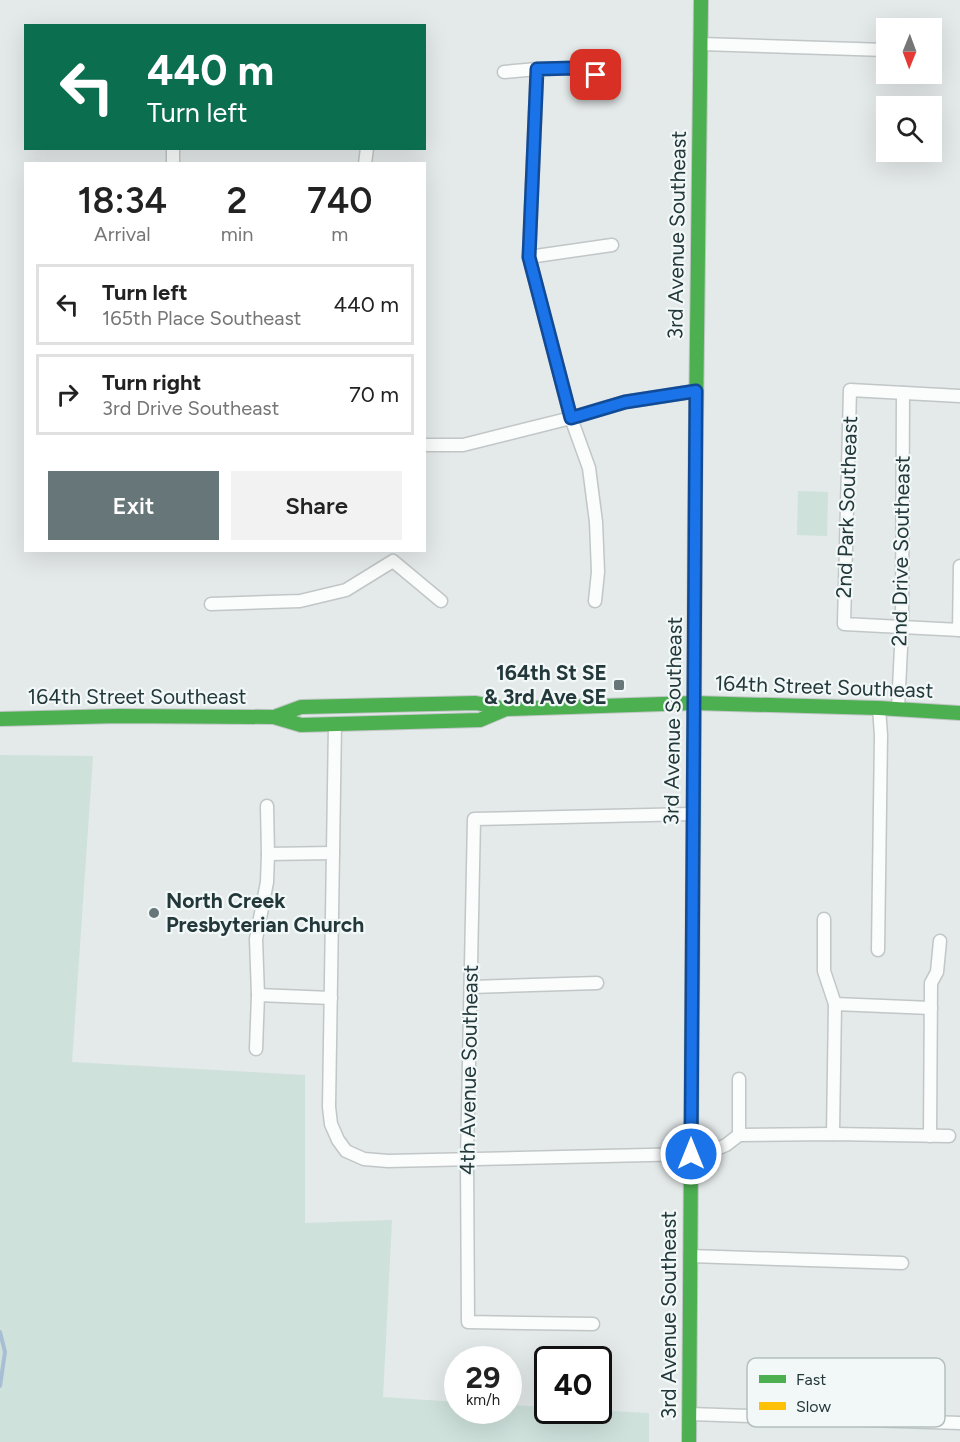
<!DOCTYPE html>
<html lang="en">
<head>
<meta charset="utf-8">
<style>
  :root { --surface:#fff; --page:#f2f2f2; --text:#222; --muted:#767676; --line:#e0e0e0; --accent:#677678 }
  body { margin:0; font-family:Figtree,sans-serif; background:var(--page); color:var(--text); height:100vh; display:flex; flex-direction:column; font-size:22px; white-space:nowrap }
  * { box-sizing:border-box; margin:0 }
  p { font-size:20px; color:var(--muted) }
  .icon { flex:none; width:33px; height:33px; fill:none; stroke:currentColor; stroke-width:2; stroke-linecap:round; stroke-linejoin:round }
  .map { position:relative; flex:1; overflow:hidden }
  .drawer { position:absolute; left:24px; top:162px; width:402px; height:390px; display:flex; flex-direction:column; background:var(--surface); border-radius:0px; box-shadow:0 6px 24px #0002 }
  .drawer>* { flex:none }
  .top-card { position:absolute; left:24px; top:24px; width:402px; height:126px; border-radius:0px; box-shadow:0 6px 24px #0002; background:#0b6e4f; color:#fff; overflow:hidden }
  .needle { width:39px; rotate:181deg }
  .buttons { position:absolute; left:876px; top:18px; display:grid; gap:12px }
  .buttons a { display:grid; place-items:center; width:66px; height:66px; border-radius:0px; background:var(--surface); box-shadow:0 6px 24px #0002; font-size:30px }
  .speed { position:absolute; left:444px; top:1346px; display:flex; gap:12px; font-size:30px; font-weight:700; text-align:center }
  .speed>* { display:grid; place-content:center; width:78px; height:78px; border-radius:50%; background:var(--surface); box-shadow:0 6px 24px #0002; line-height:1 }
  .speed small { font-size:15px; font-weight:400 }
  .speed .limit { border:3px solid #111; border-radius:9px; background:#fff; color:#111 }
  .pin { position:absolute; display:grid; place-items:center; width:51px; height:51px; color:#fff; margin:-26px; border-radius:12px; box-shadow:0 3px 9px #0006 }
  .me { position:absolute; width:66px; margin:-33px; rotate:0deg; stroke-linejoin:round; filter:drop-shadow(0 0 4px #0008) }
  .turn { display:flex; align-items:center; gap:21px; height:126px; padding:0 24px; font-size:27px }
  .turn .icon { width:78px; height:78px; stroke-width:2.5 }
  .turn b { display:block; font-size:42px; line-height:51px }
  .eta { display:flex; justify-content:space-evenly; align-items:center; height:102px; text-align:center }
  .eta b { font-size:36px; font-weight:600; line-height:42px }
  .action { display:flex; gap:12px; margin-top:auto; padding:12px 24px }
  .action a { flex:1; height:69px; border-radius:0px; background:var(--accent); color:#fff; font-size:24px; font-weight:600; line-height:69px; text-align:center }
  .action a+a { background:var(--page); color:var(--text) }
  ul { padding:0; list-style:none }
  li { display:flex; align-items:center; gap:18px; height:81px; margin:0 12px 9px; padding:0 12px; border:3px solid var(--line); border-radius:0px }
  li div { flex:1 }
  li b { display:block; font-size:22px }
  li em { font-style:normal }
  .map>svg:first-child { display:block }
  .green { fill:#cee1db }
  .lines { fill:none; stroke-linecap:round; stroke-linejoin:round }
  .stream { stroke:#a7bed5; stroke-width:4 }
  .street-casing { stroke:#c1c6c6; stroke-width:15 }
  .fast-casing { stroke:#c0c6c6; stroke-width:16 }
  .slow-casing { stroke:#c0c6c6; stroke-width:16 }
  .street { stroke:#fbfcfc; stroke-width:12 }
  .fast { stroke:#4caf50; stroke-width:14 }
  .slow { stroke:#ffc107; stroke-width:14 }
  .route-casing { stroke:#114b97; stroke-width:15 }
  .route { stroke:#1a73e8; stroke-width:10 }
  .poi-dot { fill:#677678; stroke:#f2f8f7; stroke-width:2 }
  .labels { text-anchor:middle; stroke-width:4.5; stroke-linejoin:round; paint-order:stroke }
  .street-label { font-size:21px; fill:#23383b; stroke:#f2f8f7 }
  .poi-label { font-size:21px; font-weight:bold; fill:#23383b; stroke:#f2f8f7; text-anchor:end }
  .key { fill:#f2f8f7; stroke:#b4bebf; stroke-width:1.5 }
  .key-label { font-size:16px; fill:#23383b }
</style>
</head>
<body>
<div class="map">
<svg width="960" height="1442" viewBox="0 0 960 1442">
  <rect width="100%" height="100%" fill="#e4e9e9"/>
  <g class="green">
    <polygon points="798,491 828,492 827,536 797,535"/>
    <polygon points="0,755 93,756 72,1062 305,1075 305,1223 392,1220 383,1397 457,1402 458,1410 508,1410 509,1405 547,1407 548,1410 592,1410 649,1413 649,1442 0,1442"/>
  </g>
  <g class="lines">
    <polyline class="stream" points="0,1332 5,1352 0,1386"/>
    <g class="street-casing">
      <g id="street">
        <polyline points="701,44 886,50"/>
        <polyline points="537,69 529,257 571,418 589,468 596,522 598,572 595,601"/>
        <polyline points="504,72 537,69 575,68 596,75"/>
        <polyline points="173,148 173,164"/>
        <polyline points="365,164 367,148"/>
        <polyline points="529,257 612,245"/>
        <polyline points="960,396 850,390 844,624 960,630"/>
        <polyline points="424,445 463,445 571,418 625,402 696,391"/>
        <polyline points="211,604 300,601 346,590 393,561 441,601"/>
        <polyline points="959,630 960,566"/>
        <polyline points="898,709 902,627 903,393"/>
        <polyline points="335,724 329,1107 331,1124 338,1140 346,1151 364,1159 388,1161 691,1154 710,1152 726,1145 739,1135 833,1134 949,1136"/>
        <polyline points="268,854 333,853"/>
        <polyline points="824,919 824,971 835,1004 833,1134"/>
        <polyline points="878,950 881,735 879,708"/>
        <polyline points="471,987 597,983"/>
        <polyline points="258,995 331,998"/>
        <polyline points="835,1004 931,1008"/>
        <polyline points="256,1049 258,995 256,939 267,882 268,854 267,806"/>
        <polyline points="739,1135 739,1079"/>
        <polyline points="930,1136 931,983 937,972 940,941"/>
        <polyline points="690,1256 902,1263"/>
        <polyline points="593,1324 468,1322 467,1160 474,819 692,814"/>
        <polyline points="690,1414 960,1423"/>
      </g>
    </g>
    <g class="fast-casing">
      <g id="fast">
        <polyline points="695,505 701,0"/>
        <polyline points="274,717 301,707 476,703 506,709 694,703 879,708 960,713"/>
        <polyline points="0,719 119,716 274,717 301,725 480,720 506,709"/>
        <polyline points="689,1442 694,728"/>
      </g>
    </g>
    <g class="slow-casing">
      <polyline id="slow" points="694,728 695,505"/>
    </g>
    <use href="#street" class="street"/>
    <use href="#fast" class="fast"/>
    <use href="#slow" class="slow"/>
  </g>
  <g class="lines">
    <g class="route-casing">
      <polyline id="route" points="596,75 575,68 537,69 529,257 571,418 625,402 696,391 691,1154"/>
    </g>
    <use href="#route" class="route"/>
  </g>
  <g class="poi-dot">
    <rect x="613" y="679" width="12" height="12" rx="3"/>
    <circle cx="154" cy="913" r="6"/>
  </g>
  <g class="labels">
    <g class="street-label">
      <text transform="translate(677 235) rotate(-89)" y="7">3rd Avenue Southeast</text>
      <text transform="translate(847 507) rotate(-88)" y="7">2nd Park Southeast</text>
      <text transform="translate(901 551) rotate(-89)" y="7">2nd Drive Southeast</text>
      <text transform="translate(824 687) rotate(2)" y="7">164th Street Southeast</text>
      <text x="137" y="704">164th Street Southeast</text>
      <text transform="translate(673 721) rotate(-89)" y="7">3rd Avenue Southeast</text>
      <text transform="translate(469 1070) rotate(-89)" y="7">4th Avenue Southeast</text>
      <text transform="translate(669 1315) rotate(-90)" y="7">3rd Avenue Southeast</text>
    </g>
    <g class="poi-label">
      <text x="607" y="680">164th St SE<tspan x="607" dy="24">&amp; 3rd Ave SE</tspan></text>
      <text x="166" y="908" text-anchor="start">North Creek<tspan x="166" dy="24">Presbyterian Church</tspan></text>
    </g>
  </g>
  <rect x="747" y="1358" width="198" height="69" rx="9" class="key"/>
  <rect x="759" y="1375" width="27" height="8" fill="#4caf50"/>
  <rect x="759" y="1402" width="27" height="8" fill="#ffc107"/>
  <g class="key-label">
    <text x="796" y="1385">Fast</text>
    <text x="796" y="1412">Slow</text>
  </g>
</svg>
<div class="buttons">
<a><svg class="needle" viewBox="-14 -14 28 28"><path d="M0-13l5 13h-10z" fill="#e53935"/><path d="M0 13l5-13h-10z" fill="#767676"/></svg></a>
<a><svg class="icon" aria-label="search" viewBox="0 0 24 24"><circle cx="10" cy="10" r="6"/><path d="M15 15l6 6"/></svg></a>
</div>
<div class="speed"><div>29<small>km/h</small></div><div class="limit">40</div></div>
<div class="pin" style="left:596px;top:75px;background:#d93025"><svg class="icon" aria-label="arrive" viewBox="0 0 24 24"><path d="M6 21V4h12l-3 4 3 4H6"/></svg></div>
<svg class="me" style="left:691px;top:1154px" viewBox="-20 -20 40 40"><circle r="17" fill="#1a73e8" stroke="#fff" stroke-width="3"/><path d="M0-11L8 9 0 5-8 9z" fill="#fff"/></svg>
<div class="top-card">
<div class="turn"><svg class="icon" aria-label="left" viewBox="0 0 24 24"><path d="M17 20v-9H6M10 6l-5 5 5 5"/></svg><div><b>440 m</b>Turn left</div></div>
</div>
<section class="drawer">
<div class="eta">
<div><b>18:34</b><p>Arrival</p></div>
<div><b>2</b><p>min</p></div>
<div><b>740</b><p>m</p></div>
</div>
<ul>
<li><svg class="icon" aria-label="left" viewBox="0 0 24 24"><path d="M17 20v-9H6M10 6l-5 5 5 5"/></svg><div><b>Turn left</b><p>165th Place Southeast</p></div><em>440 m</em></li>
<li><svg class="icon" aria-label="right" viewBox="0 0 24 24"><path d="M7 20v-9h11M14 6l5 5-5 5"/></svg><div><b>Turn right</b><p>3rd Drive Southeast</p></div><em>70 m</em></li>
</ul>
<div class="action"><a>Exit</a><a>Share</a></div>
</section>
</div>
</body>
</html>
